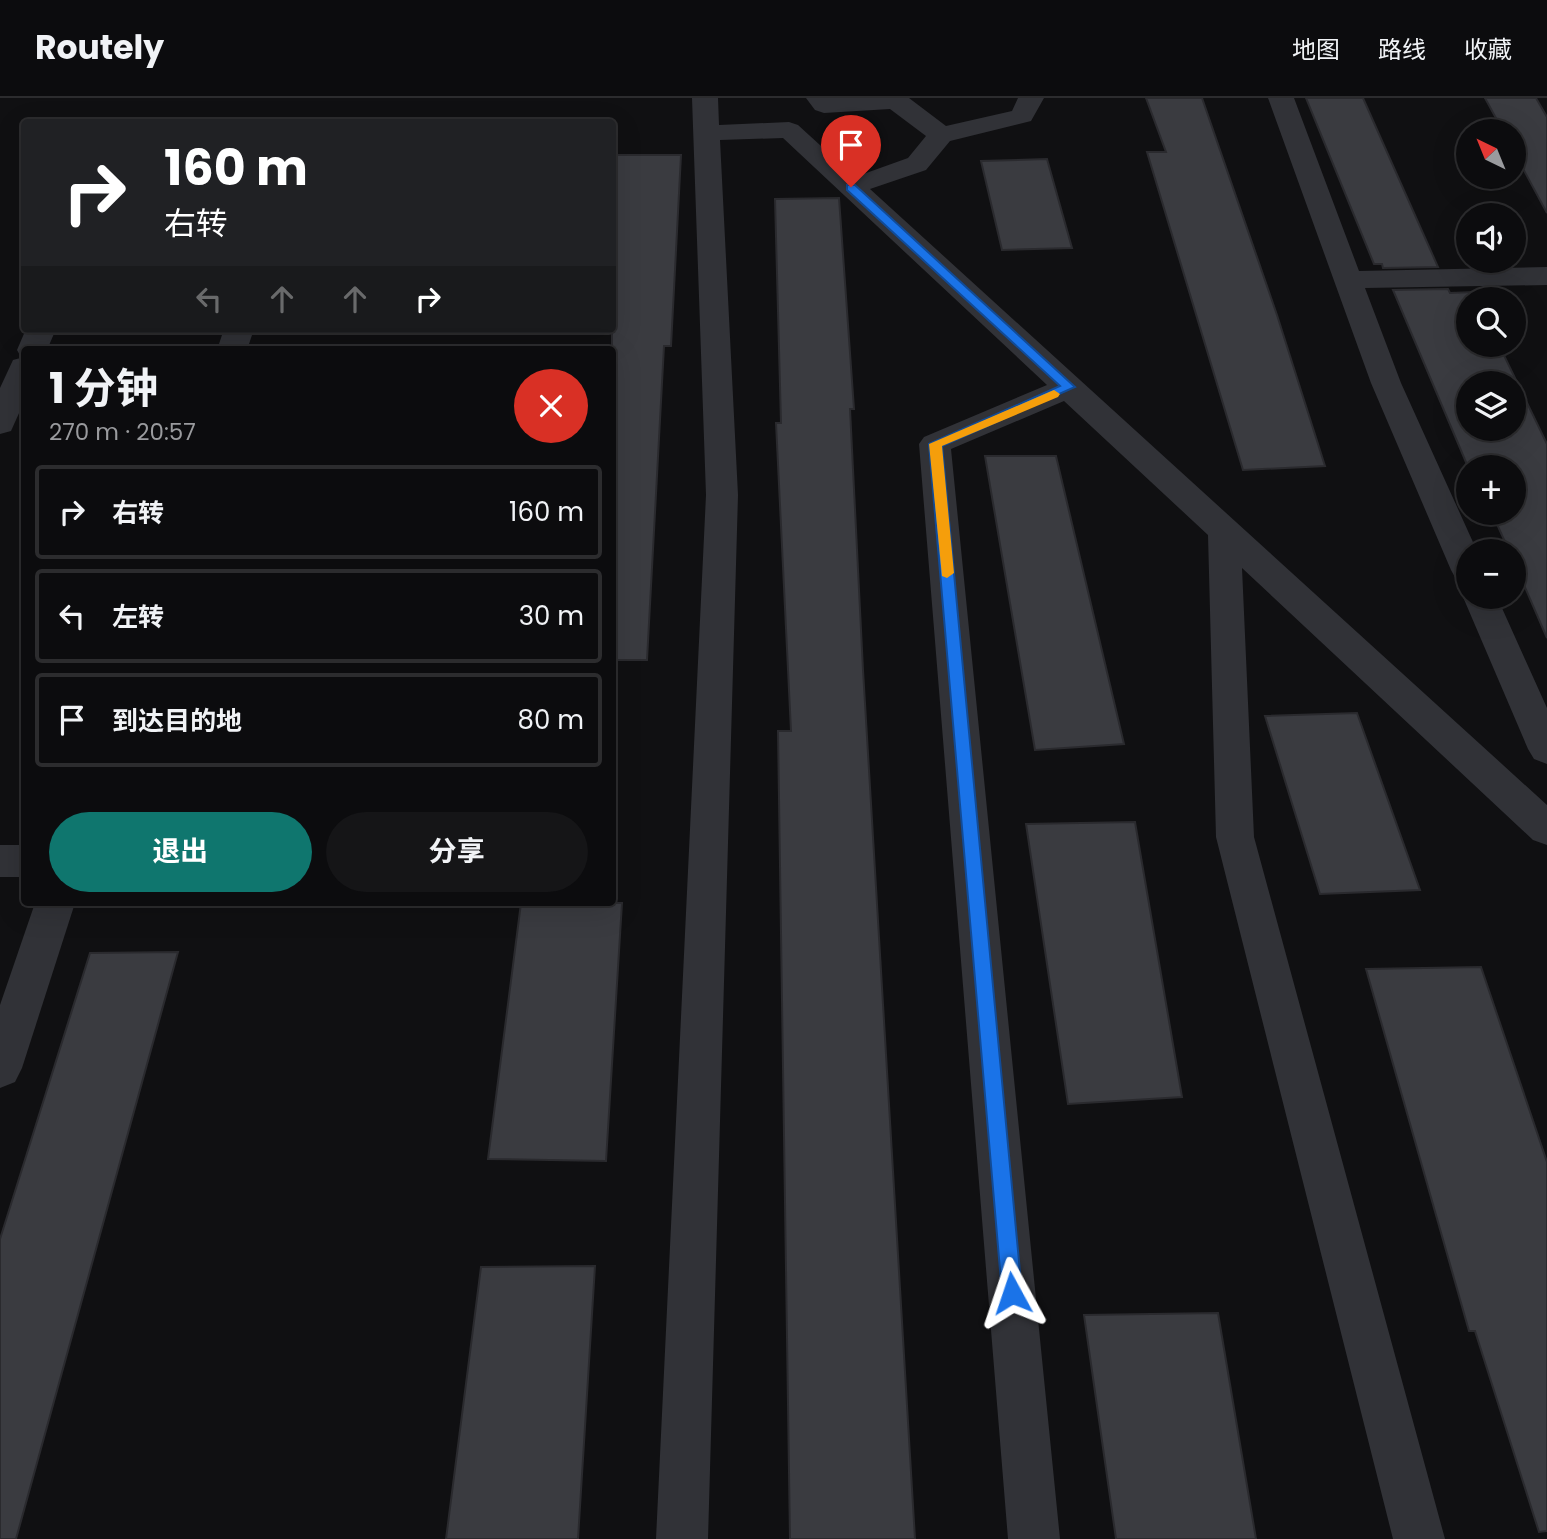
<!DOCTYPE html>
<html lang="zh">
<head>
<meta charset="utf-8">
<style>
  :root { --surface:#0c0c0e; --page:#151517; --text:#f1f3f6; --muted:#9a9b9e; --line:#2c2c2e; --accent:#0f766e }
  body { margin:0; font-family:Poppins,"Noto Sans SC",sans-serif; background:var(--page); color:var(--text); height:100vh; display:flex; flex-direction:column; font-size:26px; white-space:nowrap }
  * { box-sizing:border-box; margin:0 }
  p { font-size:23px; color:var(--muted) }
  .icon { flex:none; width:38px; height:38px; fill:none; stroke:currentColor; stroke-width:2; stroke-linecap:round; stroke-linejoin:round }
  .map { position:relative; flex:1; overflow:hidden }
  .sheet { position:absolute; left:21px; top:248px; width:595px; height:560px; display:flex; flex-direction:column; background:var(--surface); border-radius:7px; box-shadow:0 7px 28px #0002,0 0 0 2px var(--line) }
  .sheet>* { flex:none }
  .banner { position:absolute; left:21px; top:21px; width:595px; height:214px; border-radius:7px; box-shadow:0 7px 28px #0002,0 0 0 2px var(--line); background:#202124; color:#fff; overflow:hidden }
  .needle { width:46px; rotate:317deg }
  .buttons { position:absolute; left:1456px; top:21px; display:grid; gap:14px }
  .buttons a { display:grid; place-items:center; width:70px; height:70px; border-radius:50%; background:var(--surface); box-shadow:0 7px 28px #0002,0 0 0 2px var(--line); font-size:35px }
  .pin { position:absolute; display:grid; place-items:center; width:60px; height:60px; color:#fff; margin:-72px -30px; border-radius:50% 50% 50% 0; rotate:-45deg; box-shadow:0 0 7px #0007 }
  .pin .icon { rotate:45deg }
  .me { position:absolute; width:77px; margin:-38px; rotate:355deg; stroke-linejoin:round; filter:drop-shadow(0 0 5px #0008) }
  .turn { display:flex; align-items:center; gap:24px; height:147px; padding:0 28px; font-size:32px }
  .turn .icon { width:91px; height:91px; stroke-width:2.5 }
  .turn b { display:block; font-size:49px; line-height:60px }
  .lanes { display:flex; align-items:center; height:66px; padding:0 28px; background:#0003; justify-content:center; gap:35px; direction:ltr }
  .lanes .off { opacity:.35 }
  .round { display:grid; place-items:center; flex:none; width:74px; height:74px; border-radius:37px; background:var(--page) }
  .overview { display:flex; align-items:center; justify-content:space-between; height:119px; padding:0 28px }
  h1 { font-size:42px; font-weight:700; line-height:52px }
  .cta { display:flex; gap:14px; margin-top:auto; padding:14px 28px }
  .cta a { flex:1; height:80px; border-radius:42px; background:var(--accent); color:#fff; font-size:28px; font-weight:700; line-height:80px; text-align:center }
  .cta a+a { background:var(--page); color:var(--text) }
  ul { padding:0; list-style:none }
  li { display:flex; align-items:center; gap:21px; height:94px; margin:0 14px 10px; padding:0 14px; border:4px solid var(--line); border-radius:7px }
  li div { flex:1 }
  li b { display:block; font-size:26px }
  li em { font-style:normal }
  header { display:flex; align-items:center; gap:42px; box-sizing:border-box; height:98px; padding:0 35px; background:var(--surface); border-bottom:2px solid var(--line) }
  header strong { font-size:33px }
  nav { display:flex; gap:38px; margin-inline-start:auto; font-size:24px }
  .map>svg:first-child { display:block }
  .building { fill:#3a3b40; stroke:#2a2a2e; stroke-width:2; fill-rule:evenodd }
  .lines { fill:none; stroke-linecap:round; stroke-linejoin:round }
  .street { fill:#313237; fill-rule:evenodd }
  .route { fill:#1a73e8; stroke:#114b97; stroke-width:2 }
  .slow { fill:#f59e0b }
</style>
</head>
<body>
<header>
<strong>Routely</strong>
<nav><a>地图</a><a>路线</a><a>收藏</a></nav>
</header>
<div class="map">
<svg width="1547" height="1441" viewBox="0 0 1547 1441">
  <rect width="100%" height="100%" fill="#101012"/>
  <g class="building">
    <polygon points="1146,0 1202,0 1277,217 1325,368 1243,372 1147,54 1166,54"/>
    <polygon points="1306,0 1363,0 1438,169 1383,170 1382,166 1374,166"/>
    <polygon points="1485,0 1536,0 1547,19 1547,115 1514,54 1514,33 1503,33"/>
    <polygon points="617,57 681,57 671,248 664,248 647,562 612,562 612,95"/>
    <polygon points="1047,61 1072,150 1002,152 981,63"/>
    <polygon points="839,100 854,311 850,311 863,572 915,1441 790,1441 778,633 791,633 776,325 781,325 775,101"/>
    <path d="M1448,191l2,4 24,-1 3,7h-9v46h31l48,99v194l-33,-76v-11h-5l-17,-38h22v-46h-46l-75,-177zM1468,285h46v46h-46z"/>
    <polygon points="985,358 1056,358 1124,646 1035,652"/>
    <polygon points="1357,615 1420,792 1320,796 1265,618"/>
    <polygon points="1135,724 1182,999 1068,1006 1026,726"/>
    <polygon points="521,805 622,805 606,1063 488,1061"/>
    <polygon points="178,854 16,1441 0,1441 0,1141 90,855"/>
    <polygon points="1481,869 1547,1064 1547,1433 1539,1434 1475,1233 1469,1233 1366,871"/>
    <polygon points="595,1168 578,1441 446,1441 481,1169"/>
    <polygon points="1218,1215 1256,1441 1116,1441 1084,1217"/>
  </g>
  <g class="lines">
    <g class="street">
      <polygon points="692,0 718,0 719,27 789,24 798,27 855,79 908,60 926,38 890,11 824,15 815,12 806,0 909,0 946,28 1012,13 1018,0 1044,0 1031,23 950,43 926,72 870,91 1547,707 1547,747 1533,742 1242,470 1254,739 1445,1441 1393,1441 1216,739 1208,437 1064,303 951,351 1060,1441 1008,1441 919,346 924,339 1047,287 783,40 720,42 738,397 708,1441 656,1441 706,397"/>
      <polygon points="1268,0 1294,0 1359,173 1547,169 1547,187 1365,190 1401,285 1477,453 1468,453 1468,484 1456,481 1451,472 1371,285"/>
      <polygon points="26,231 56,231 47,252 24,252 24,259 21,259 17,252"/>
      <polygon points="224,231 254,231 247,252 217,252"/>
      <polygon points="24,259 24,304 11,333 0,336 0,290 13,262"/>
      <polygon points="1468,490 1468,499 1497,499 1547,610 1547,666 1534,661 1528,651 1463,499"/>
      <rect x="0" y="747" width="24" height="32"/>
      <polygon points="35,805 75,805 22,970 15,984 0,990 0,907"/>
    </g>
  </g>
  <polygon class="route" points="847,87 855,87 1075,289 942,348 1022,1195 1019,1201 1012,1204 1005,1201 1002,1195 929,346 1060,288 847,92"/>
  <polygon class="slow" points="1054,292 1060,296 1058,299 942,348 954,475 947,480 942,478 929,346"/>
</svg>
<div class="buttons">
<a><svg class="needle" viewBox="-14 -14 28 28"><path d="M0-13l5 13h-10z" fill="#e53935"/><path d="M0 13l5-13h-10z" fill="#9a9b9e"/></svg></a>
<a><svg class="icon" aria-label="sound" viewBox="0 0 24 24"><path d="M4 9h4l5-4v14l-5-4H4zM17 9q2 3 0 6"/></svg></a>
<a><svg class="icon" aria-label="search" viewBox="0 0 24 24"><circle cx="10" cy="10" r="6"/><path d="M15 15l6 6"/></svg></a>
<a><svg class="icon" aria-label="layers" viewBox="0 0 24 24"><path d="M12 4l9 5-9 5-9-5zM3 14l9 5 9-5"/></svg></a>
<a>+</a>
<a>−</a>
</div>
<div class="pin" style="left:851px;top:89px;background:#d93025"><svg class="icon" aria-label="arrive" viewBox="0 0 24 24"><path d="M6 21V4h12l-3 4 3 4H6"/></svg></div>
<svg class="me" style="left:1012px;top:1195px" viewBox="-20 -20 40 40"><path d="M0-17L14 15 0 8-14 15z" fill="#1a73e8" stroke="#fff" stroke-width="4"/></svg>
<div class="banner">
<div class="turn"><svg class="icon" aria-label="right" viewBox="0 0 24 24"><path d="M7 20v-9h11M14 6l5 5-5 5"/></svg><div><b>160 m</b>右转</div></div>
<div class="lanes"><svg class="icon off" aria-label="left" viewBox="0 0 24 24"><path d="M17 20v-9H6M10 6l-5 5 5 5"/></svg><svg class="icon off" aria-label="ahead" viewBox="0 0 24 24"><path d="M12 20V5M6 11l6-6 6 6"/></svg><svg class="icon off" aria-label="ahead" viewBox="0 0 24 24"><path d="M12 20V5M6 11l6-6 6 6"/></svg><svg class="icon" aria-label="right" viewBox="0 0 24 24"><path d="M7 20v-9h11M14 6l5 5-5 5"/></svg></div>
</div>
<section class="sheet">
<div class="overview"><div><h1>1 分钟</h1><p>270 m · 20:57</p></div><a class="round" style="background:#d93025;color:#fff"><svg class="icon" aria-label="close" viewBox="0 0 24 24"><path d="M6 6l12 12M18 6L6 18"/></svg></a></div>
<ul>
<li><svg class="icon" aria-label="right" viewBox="0 0 24 24"><path d="M7 20v-9h11M14 6l5 5-5 5"/></svg><div><b>右转</b></div><em>160 m</em></li>
<li><svg class="icon" aria-label="left" viewBox="0 0 24 24"><path d="M17 20v-9H6M10 6l-5 5 5 5"/></svg><div><b>左转</b></div><em>30 m</em></li>
<li><svg class="icon" aria-label="arrive" viewBox="0 0 24 24"><path d="M6 21V4h12l-3 4 3 4H6"/></svg><div><b>到达目的地</b></div><em>80 m</em></li>
</ul>
<div class="cta"><a>退出</a><a>分享</a></div>
</section>
</div>
</body>
</html>
